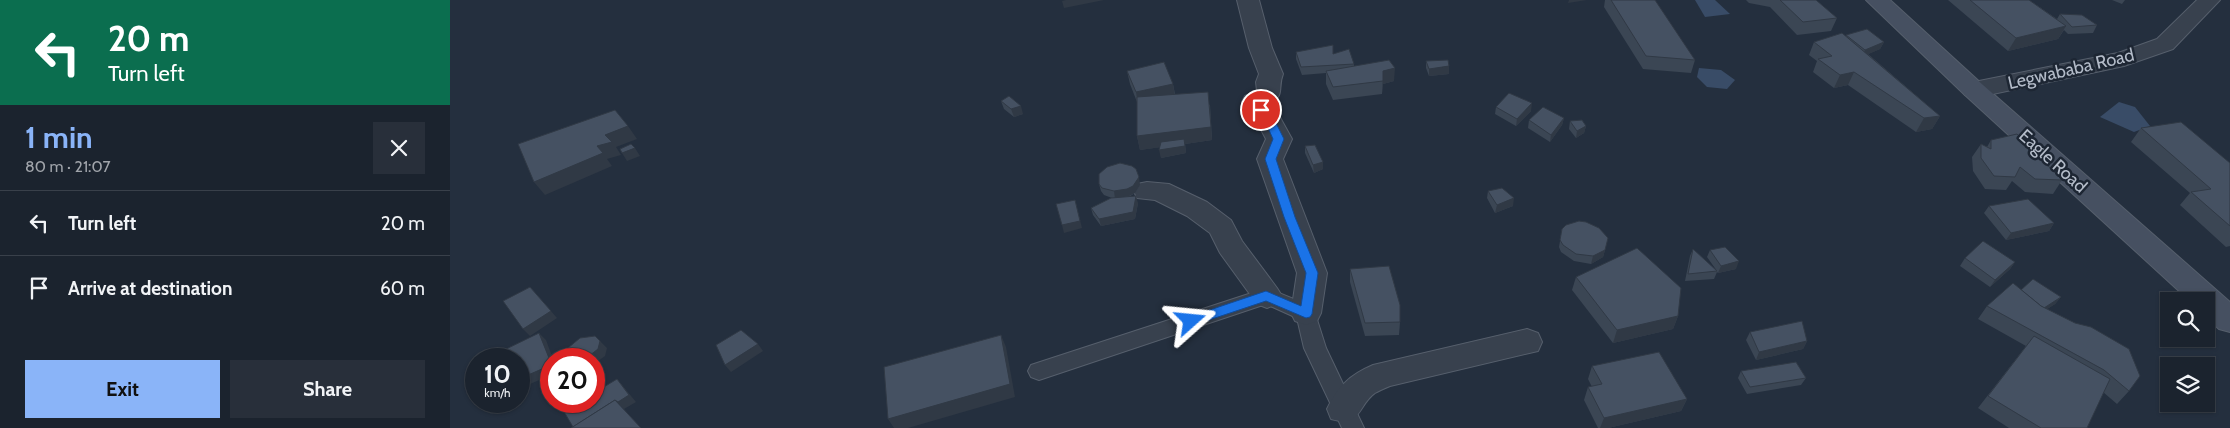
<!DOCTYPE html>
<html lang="en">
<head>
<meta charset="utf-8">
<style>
  :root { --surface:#1b232e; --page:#282f3a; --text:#f1f3f6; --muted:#a0a4aa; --line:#39404a; --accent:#8ab4f8 }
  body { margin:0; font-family:Cabin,sans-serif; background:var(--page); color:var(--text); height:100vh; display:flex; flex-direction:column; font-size:19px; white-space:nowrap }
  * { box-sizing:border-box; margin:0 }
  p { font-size:16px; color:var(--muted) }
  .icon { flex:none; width:28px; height:28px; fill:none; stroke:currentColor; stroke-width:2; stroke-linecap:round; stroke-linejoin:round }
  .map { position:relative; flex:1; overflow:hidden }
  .drawer { display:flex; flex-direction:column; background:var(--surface); width:450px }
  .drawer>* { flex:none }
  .top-card { background:#0b6e4f; color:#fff; overflow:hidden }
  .buttons { position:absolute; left:1710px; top:292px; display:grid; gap:10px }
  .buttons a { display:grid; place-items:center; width:55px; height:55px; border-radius:0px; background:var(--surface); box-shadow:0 1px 4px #0004,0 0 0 1px var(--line); font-size:25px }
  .speed { position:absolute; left:15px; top:348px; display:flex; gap:10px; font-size:25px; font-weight:700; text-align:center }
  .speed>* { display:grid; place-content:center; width:65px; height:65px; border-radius:50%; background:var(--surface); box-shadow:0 1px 4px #0004,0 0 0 1px var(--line); line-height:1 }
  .speed small { font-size:12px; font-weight:400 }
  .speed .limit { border:8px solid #d22; background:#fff; color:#111 }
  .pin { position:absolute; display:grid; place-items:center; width:42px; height:42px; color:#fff; margin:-21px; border:2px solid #fff; border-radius:50%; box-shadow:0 1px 5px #0007 }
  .me { position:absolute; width:55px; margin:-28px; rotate:72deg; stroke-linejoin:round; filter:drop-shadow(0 0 4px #0008) }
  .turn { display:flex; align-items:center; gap:18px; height:105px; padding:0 25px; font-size:22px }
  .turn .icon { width:65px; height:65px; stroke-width:2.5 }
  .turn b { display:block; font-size:35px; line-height:42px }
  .round { display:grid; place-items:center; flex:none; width:52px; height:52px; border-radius:0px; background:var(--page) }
  .headline { display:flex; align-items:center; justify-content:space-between; height:85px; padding:0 25px }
  h1 { font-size:30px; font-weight:700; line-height:38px; color:var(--accent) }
  .cta { display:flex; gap:10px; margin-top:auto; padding:10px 25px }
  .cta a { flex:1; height:58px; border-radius:0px; background:var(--accent); color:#111; font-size:20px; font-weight:700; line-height:58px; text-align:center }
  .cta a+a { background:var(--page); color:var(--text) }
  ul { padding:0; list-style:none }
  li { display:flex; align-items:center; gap:15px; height:65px; padding:0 25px; border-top:1px solid var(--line) }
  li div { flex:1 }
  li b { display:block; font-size:19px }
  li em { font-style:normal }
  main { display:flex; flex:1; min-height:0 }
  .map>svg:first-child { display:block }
  .water { fill:#394c67 }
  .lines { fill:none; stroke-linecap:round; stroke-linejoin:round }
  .lane-casing { stroke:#565f6c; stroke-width:2 }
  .street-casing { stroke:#565f6c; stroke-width:2 }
  .secondary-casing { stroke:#565f6c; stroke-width:2 }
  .lane { fill:#38414e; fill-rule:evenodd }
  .street { fill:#38414e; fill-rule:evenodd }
  .secondary { fill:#465061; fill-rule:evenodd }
  .wall { fill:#3b4654 }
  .shaded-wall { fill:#303945 }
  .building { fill:#455162; stroke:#303945 }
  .route { fill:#1a73e8; stroke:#114b97 }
  .labels { text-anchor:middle; stroke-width:5; stroke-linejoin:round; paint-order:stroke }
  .street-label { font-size:18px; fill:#b4bcc9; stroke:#1d2633 }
</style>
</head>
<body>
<main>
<section class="drawer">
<div class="top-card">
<div class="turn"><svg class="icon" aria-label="left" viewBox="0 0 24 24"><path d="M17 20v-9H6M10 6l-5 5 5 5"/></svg><div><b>20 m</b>Turn left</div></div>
</div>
<div class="headline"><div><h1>1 min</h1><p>80 m · 21:07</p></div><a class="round"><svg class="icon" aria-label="close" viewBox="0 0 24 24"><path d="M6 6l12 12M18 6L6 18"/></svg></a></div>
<ul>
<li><svg class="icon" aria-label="left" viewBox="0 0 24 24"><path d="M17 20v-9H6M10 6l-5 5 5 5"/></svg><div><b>Turn left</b></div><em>20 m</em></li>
<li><svg class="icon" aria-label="arrive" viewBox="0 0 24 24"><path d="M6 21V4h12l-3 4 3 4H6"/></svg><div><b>Arrive at destination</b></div><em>60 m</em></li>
</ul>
<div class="cta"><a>Exit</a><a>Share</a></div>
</section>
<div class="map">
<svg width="1780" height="428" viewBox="0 0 1780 428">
  <rect width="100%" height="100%" fill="#242f3e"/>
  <g class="water">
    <polygon points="1245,0 1265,0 1280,14 1255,17"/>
    <polygon points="1249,68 1271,70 1285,80 1277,89 1257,87 1247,77"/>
    <polygon points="1669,102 1685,107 1700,126 1684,132 1650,117"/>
  </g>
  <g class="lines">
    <g class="lane-casing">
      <polygon id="lane" points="817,288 863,307 876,348 914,428 892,428 854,348 847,318 816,304 589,380 581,377 578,371 581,365"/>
    </g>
    <g class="street-casing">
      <g id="street">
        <path d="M787,0h22l13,48 11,26c-6,15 3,21 -14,30l8,8 15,27 -9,20 44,114 -6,40 -4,8 -11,4 -11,-4 -4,-8 6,-40 -40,-114 9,-20 -9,-17 -15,-20 3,-6 12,-5 -1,-9 3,-8 -10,-26z"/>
        <polygon points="1747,0 1770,0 1723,49 1674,66 1524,98 1515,95 1512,90 1515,85 1524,82 1668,53 1707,39"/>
        <polygon points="697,182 719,184 757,202 781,220 792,241 827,288 832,296 827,304 817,308 807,304 770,253 760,233 737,216 705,200 687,198 684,191 687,184"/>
        <path d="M1077,329l11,4 4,9 -4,9 -148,35c-5,2 -10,4 -15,7 -18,13 -13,35 -44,26l-4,-10c11,-23 23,-34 46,-44z"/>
      </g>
    </g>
    <g class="secondary-casing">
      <polygon id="secondary" points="1416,0 1440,0 1533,85 1780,302 1780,332 1769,329 1756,317 1756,301 1740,301 1515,95"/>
    </g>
    <use href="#lane" class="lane"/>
    <use href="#street" class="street"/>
    <use href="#secondary" class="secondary"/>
  </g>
  <g class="wall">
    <polygon points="1155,0 1161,0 1245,60 1241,73 1193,69 1154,7"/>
    <polygon points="1296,0 1366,0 1387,18 1381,31 1347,35 1320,7 1299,3"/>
    <polygon points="1498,0 1579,0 1607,19 1610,14 1647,25 1643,33 1618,34 1614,30 1608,39 1558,51"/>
    <polygon points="1662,0 1675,0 1672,4"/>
    <polygon points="1396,36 1434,42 1430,49 1418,54 1490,116 1482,129 1466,132 1398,85 1384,88 1363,72 1367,61 1359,55 1364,42"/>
    <polygon points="846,52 883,54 904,64 904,66 944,81 933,84 932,94 883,100 876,84 876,73 852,75 846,59"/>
    <polygon points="976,61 999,74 979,76 976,68"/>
    <polygon points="677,71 723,84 725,94 760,105 762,140 735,144 736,153 711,158 710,147 690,150 687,136 687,102 680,84"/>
    <polygon points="551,101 573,114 564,117 554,109"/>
    <polygon points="1046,107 1081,111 1066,126 1045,114"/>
    <polygon points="1114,118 1112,125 1100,142 1078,128 1079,120"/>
    <polygon points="1120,121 1136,126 1134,133 1126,138 1119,129"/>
    <polygon points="1691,128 1780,163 1780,246 1776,247 1730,205 1740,193 1681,142"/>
    <polygon points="1541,140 1612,180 1603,194 1575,192 1562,181 1556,190 1535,189 1523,171 1522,157 1531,144 1537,147"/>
    <polygon points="855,146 873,162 873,169 864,173 855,153"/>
    <polygon points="649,184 690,185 685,193 679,197 688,203 685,219 651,226 643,215 641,208 662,198 654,195 651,191"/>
    <polygon points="1038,191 1063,206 1045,213 1037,198"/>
    <polygon points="1539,206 1604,223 1599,231 1556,240 1534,213"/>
    <polygon points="1112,229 1155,250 1153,257 1141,264 1124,261 1111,252 1109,247"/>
    <polygon points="1243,249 1267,271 1257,257 1260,250 1286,269 1268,273 1267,272 1264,279 1235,281 1240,256"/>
    <polygon points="1515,258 1565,262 1560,269 1540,287 1510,266"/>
    <polygon points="900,269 950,322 949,335 915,336 900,282"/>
    <polygon points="1126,277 1228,316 1223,329 1163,343 1122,290"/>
    <polygon points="1571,290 1611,297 1605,304 1597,309 1679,391 1667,404 1653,392 1637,428 1559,428 1528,408 1576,346 1528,319 1537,306"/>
    <polygon points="1300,332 1357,341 1353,349 1306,360 1296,340"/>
    <polygon points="1142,366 1237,399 1231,411 1158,428 1148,428 1134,400 1138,387 1142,387 1138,379"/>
    <polygon points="1291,371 1356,378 1351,385 1297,394 1288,378"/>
  </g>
  <g class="shaded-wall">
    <polygon points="616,0 654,0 614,8 612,1"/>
    <polygon points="1119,0 1137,0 1118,3"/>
    <polygon points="1616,26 1608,39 1558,51 1566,38"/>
    <polygon points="1434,42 1430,49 1412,57 1415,50"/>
    <polygon points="999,66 999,74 979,76 979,69"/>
    <polygon points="945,68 944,81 933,84 932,94 933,71"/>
    <polygon points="1404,72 1398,85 1384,88 1390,75"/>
    <polygon points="723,84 725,97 688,105 686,92"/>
    <polygon points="758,92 762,140 735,144 736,153 711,158 709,150 735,144 690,150 687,136"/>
    <polygon points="1082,103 1081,111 1066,126 1067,119"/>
    <polygon points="571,106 573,114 564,117 561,109"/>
    <polygon points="1490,116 1482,129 1466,132 1474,118"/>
    <polygon points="1114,118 1112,125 1100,142 1101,135"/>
    <polygon points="178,126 187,139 166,147 171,155 157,159 162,166 95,195 84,182 147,146 155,135"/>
    <polygon points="1136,126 1134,133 1126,138 1127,131"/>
    <polygon points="185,148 190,156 177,161 172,153"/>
    <polygon points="873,162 873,169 864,173 863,165"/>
    <polygon points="689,177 690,185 685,193 679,196 665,199 664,191"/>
    <polygon points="686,196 688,203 685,219 651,226 649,219"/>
    <polygon points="1064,198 1063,206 1045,213 1047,205"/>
    <polygon points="625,200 632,228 614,233 612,225"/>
    <polygon points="1604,223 1599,231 1556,240 1561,233"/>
    <polygon points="1155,250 1153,257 1141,264 1143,256"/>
    <polygon points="1289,261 1286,269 1268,273 1271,266"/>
    <polygon points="1565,262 1560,269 1540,287 1545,280"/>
    <polygon points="87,295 107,318 80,336 73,329"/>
    <polygon points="1611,297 1605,304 1587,316 1593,309"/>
    <polygon points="1228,316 1223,329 1163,343 1167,330"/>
    <polygon points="89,333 96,340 103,359 101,359 101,363"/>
    <polygon points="551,335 556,347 565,397 458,428 444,428 438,419"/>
    <polygon points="150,341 157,348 155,356 144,364 144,359 130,359"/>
    <polygon points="1357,341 1353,349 1306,360 1309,352"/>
    <polygon points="308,344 313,351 281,372 275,365"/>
    <polygon points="101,365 101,375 73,387 69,383 69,379"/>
    <polygon points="167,379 186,402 174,409 191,428 165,400"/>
    <polygon points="1237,399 1231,411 1158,428 1150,428 1154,418"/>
  </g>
  <g class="building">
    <polygon points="1161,0 1205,0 1245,60 1196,56"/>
    <polygon points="1330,0 1366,0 1387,18 1353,22"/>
    <polygon points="1520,0 1579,0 1616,26 1566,38"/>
    <polygon points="1610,14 1632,15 1647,25 1622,27"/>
    <polygon points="1417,29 1434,42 1415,50 1396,35"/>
    <polygon points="1392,33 1490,116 1474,118 1404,72 1390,75 1368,59 1382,56 1364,42"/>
    <polygon points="883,45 883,54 899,49 904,64 851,67 846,52"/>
    <polygon points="939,60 945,68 933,71 933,81 883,87 876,71"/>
    <polygon points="998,60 999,66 979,69 976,61"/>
    <polygon points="714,62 723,84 686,92 677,71"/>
    <polygon points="758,92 761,127 687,136 687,97"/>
    <polygon points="1059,93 1082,103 1067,119 1046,107"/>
    <polygon points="559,96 571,106 561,109 551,101"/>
    <polygon points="1093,107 1114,118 1101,135 1079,120"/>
    <polygon points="165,110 178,126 155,135 162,142 147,146 153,153 84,182 68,144"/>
    <polygon points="1132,120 1136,126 1127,131 1120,121"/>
    <polygon points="1731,122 1780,163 1780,226 1741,192 1761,189 1691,128"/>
    <polygon points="1567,134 1612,180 1585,179 1570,167 1565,177 1544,176 1531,158 1531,144 1541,149 1541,140"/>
    <polygon points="734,139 735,146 709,150 711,142"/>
    <polygon points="181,144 185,148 172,153 170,149"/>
    <polygon points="865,145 873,162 863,165 855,146"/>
    <polygon points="670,163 682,166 686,169 689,177 683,186 677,189 664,191 652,188 649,184 649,174 657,167"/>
    <polygon points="1052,188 1064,198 1047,205 1038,191"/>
    <polygon points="686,196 683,212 649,219 641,208 661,198"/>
    <polygon points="1578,199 1604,223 1561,233 1539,206"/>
    <polygon points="625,200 630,221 612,225 606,204"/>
    <polygon points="1129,221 1136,222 1149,228 1158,238 1155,250 1143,256 1126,254 1113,245 1110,240 1112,229 1116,225"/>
    <polygon points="1533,241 1565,262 1545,280 1515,258"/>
    <polygon points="1275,247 1289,261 1271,266 1260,250"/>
    <polygon points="1187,248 1231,288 1228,316 1167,330 1126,277"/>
    <polygon points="1243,249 1267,271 1238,274"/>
    <polygon points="939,266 950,305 950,322 915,323 900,269"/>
    <polygon points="1583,279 1611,297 1594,308 1591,306 1571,290"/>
    <polygon points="1563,283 1591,306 1625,323 1641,327 1679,349 1690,376 1679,391 1654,370 1537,306"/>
    <polygon points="80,287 101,311 73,329 53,301"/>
    <polygon points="1352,321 1357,341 1309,352 1300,332"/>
    <polygon points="291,330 308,344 275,365 266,345"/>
    <polygon points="89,333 101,363 101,365 69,379 69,359 54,359 50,352"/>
    <polygon points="551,335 560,384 438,419 434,367"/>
    <polygon points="145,336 150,341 148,349 139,356 130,359 125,359 117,355 118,348 130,338"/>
    <polygon points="1584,336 1660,379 1637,428 1591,428 1538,396"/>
    <polygon points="1209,352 1237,399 1154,418 1138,387 1152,384 1142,366"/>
    <polygon points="1346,362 1356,378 1300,387 1291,371"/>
    <polygon points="167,379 179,395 168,402 165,400 123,427 113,410 129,401 144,401 144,393"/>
    <polygon points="165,400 191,428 121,428"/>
  </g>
  <polygon class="route" points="811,107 822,115 834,139 826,159 845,217 868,273 862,314 860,317 856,318 816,301 741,326 736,325 734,321 736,318 816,291 851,306 856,273 834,217 815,159 823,139 814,119 806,110"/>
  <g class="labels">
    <g class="street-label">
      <text transform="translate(1621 69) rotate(-13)" y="6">Legwababa Road</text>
      <text transform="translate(1603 161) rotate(42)" y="6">Eagle Road</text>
    </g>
  </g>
</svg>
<div class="buttons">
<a><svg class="icon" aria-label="search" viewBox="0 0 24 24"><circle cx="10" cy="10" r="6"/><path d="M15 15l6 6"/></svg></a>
<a><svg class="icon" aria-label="layers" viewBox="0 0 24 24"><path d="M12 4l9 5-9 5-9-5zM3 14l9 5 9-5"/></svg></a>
</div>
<div class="speed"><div>10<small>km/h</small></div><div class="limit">20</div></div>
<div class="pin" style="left:811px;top:110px;background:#d93025"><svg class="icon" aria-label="arrive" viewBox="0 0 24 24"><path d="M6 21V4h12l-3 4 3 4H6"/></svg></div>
<svg class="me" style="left:741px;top:321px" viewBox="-20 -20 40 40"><path d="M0-17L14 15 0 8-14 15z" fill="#1a73e8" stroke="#fff" stroke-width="4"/></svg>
</div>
</main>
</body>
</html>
